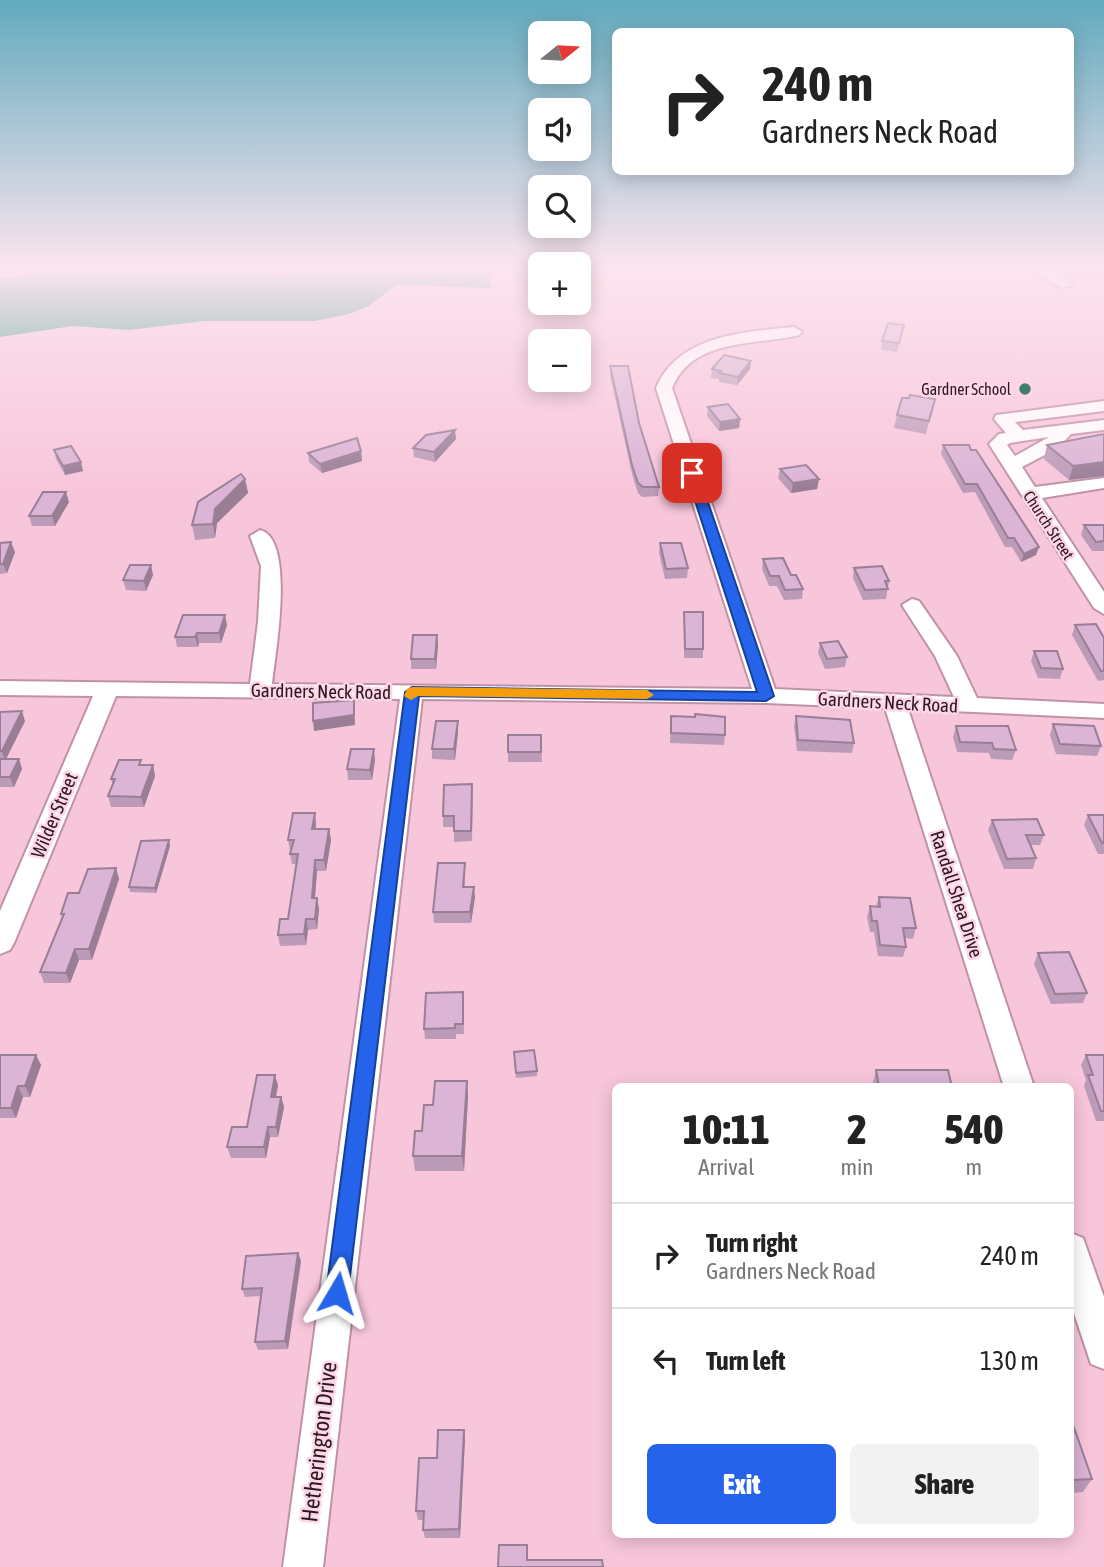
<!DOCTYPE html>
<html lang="en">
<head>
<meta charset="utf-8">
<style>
  :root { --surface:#fff; --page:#f2f2f2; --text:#222; --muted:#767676; --line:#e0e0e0; --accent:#2563eb }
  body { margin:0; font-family:"Asap Condensed",sans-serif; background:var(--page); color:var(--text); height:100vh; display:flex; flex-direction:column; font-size:26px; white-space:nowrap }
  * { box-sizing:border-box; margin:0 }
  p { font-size:23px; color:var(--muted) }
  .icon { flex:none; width:38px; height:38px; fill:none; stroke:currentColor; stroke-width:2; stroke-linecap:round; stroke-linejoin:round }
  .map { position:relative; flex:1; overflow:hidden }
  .details { position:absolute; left:612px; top:1083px; width:462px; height:455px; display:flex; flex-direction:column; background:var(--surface); border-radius:10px; box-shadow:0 4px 18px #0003 }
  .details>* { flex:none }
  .banner { position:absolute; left:612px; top:28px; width:462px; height:147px; border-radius:10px; box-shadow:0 4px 18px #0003; background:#fff; color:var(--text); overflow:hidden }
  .needle { width:46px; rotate:72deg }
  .fabs { position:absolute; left:528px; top:21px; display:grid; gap:14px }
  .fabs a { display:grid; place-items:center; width:63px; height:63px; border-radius:10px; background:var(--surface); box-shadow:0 4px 18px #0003; font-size:35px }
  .pin { position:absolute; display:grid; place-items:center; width:60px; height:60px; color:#fff; margin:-30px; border-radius:14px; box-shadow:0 4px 10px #0006 }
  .me { position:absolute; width:77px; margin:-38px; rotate:7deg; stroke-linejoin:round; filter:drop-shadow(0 0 5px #0008) }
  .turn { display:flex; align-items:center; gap:24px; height:147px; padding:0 35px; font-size:32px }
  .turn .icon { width:91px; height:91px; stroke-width:2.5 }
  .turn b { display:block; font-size:49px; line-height:60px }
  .eta { display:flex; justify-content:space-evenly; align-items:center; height:119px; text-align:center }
  .eta b { font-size:42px; font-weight:800; line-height:49px }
  .button { display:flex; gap:14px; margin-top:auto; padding:14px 35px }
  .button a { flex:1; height:80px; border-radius:10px; background:var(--accent); color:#fff; font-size:28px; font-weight:800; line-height:80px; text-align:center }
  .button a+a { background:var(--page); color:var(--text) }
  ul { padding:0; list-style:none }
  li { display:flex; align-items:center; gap:21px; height:105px; padding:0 35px; border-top:2px solid var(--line) }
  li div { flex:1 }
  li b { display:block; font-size:26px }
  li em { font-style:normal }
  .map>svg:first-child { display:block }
  .water { fill:#399c80 }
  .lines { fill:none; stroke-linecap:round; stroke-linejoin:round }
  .minor-casing { stroke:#c192a6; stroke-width:4 }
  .minor { fill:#fff; fill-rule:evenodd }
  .wall { fill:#bc9bb8 }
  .shaded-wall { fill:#997e96 }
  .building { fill:#dbb4d6; stroke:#997e96; stroke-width:2 }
  .route { fill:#2563eb; stroke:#184099; stroke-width:2 }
  .slow { fill:#f59e0b }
  .poi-dot { fill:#3f7e6a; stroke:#ffd6e7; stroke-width:2.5 }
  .labels { text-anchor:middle; stroke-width:5; stroke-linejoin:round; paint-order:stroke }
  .far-poi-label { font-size:16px; fill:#2b1921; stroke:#ffd6e7; text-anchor:end }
  .far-street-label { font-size:16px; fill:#2b1921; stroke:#ffd6e7 }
  .street-label { font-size:19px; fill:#2b1921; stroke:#ffd6e7 }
  .near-street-label { font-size:23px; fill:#2b1921; stroke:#ffd6e7 }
</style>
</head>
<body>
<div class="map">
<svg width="1104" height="1567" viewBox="0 0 1104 1567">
  <rect width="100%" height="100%" fill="#f8c6db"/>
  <polygon class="water" points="193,268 285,275 303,268 487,268 492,288 396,285 369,306 349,314 315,321 205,321 129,330 73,326 0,337 0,279 65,270 122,272"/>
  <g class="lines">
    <g class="minor-casing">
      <g id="minor">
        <polygon points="1029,268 1046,268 1073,285 1061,288"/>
        <path d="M794,327l8,5 -3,3c-44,11 -106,2 -127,53l103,301 179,8 -19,-41 -33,-51 10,-6 7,2 38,55 20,42 127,6v14l-196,-9 126,378h-30l-119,-379 -119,-5 -344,-4 -99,868h-40l117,-868 -284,-3 -102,247 -4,7 -10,4v-43l93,-215 -93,-1v-14l250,3 8,-62 3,-56 -11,-30 10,-6c36,9 15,126 12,154l480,5 -96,-301c22,-53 88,-56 138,-61z"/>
        <path d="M1104,401v10l-89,11 8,8 81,-10v10l-33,4 -13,14 -36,19 13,20 69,-9v10l-62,10 62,94v22l-10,-6 -105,-164 10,-10 7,-1 -12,-14 2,-4zM1049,437l-34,19 -8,-11 3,-2z"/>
        <polygon points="1071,1233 1083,1238 1104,1297 1104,1369 1091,1364 1071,1304"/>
      </g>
    </g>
    <use href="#minor" class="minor"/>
  </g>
  <g class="wall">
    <polygon points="1065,268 1104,268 1104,276 1081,276"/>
    <polygon points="904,325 897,352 881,350 882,341"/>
    <polygon points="610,366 639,423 659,487 658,496 642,497 638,493 632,474 610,375"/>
    <polygon points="712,369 750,369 737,385 719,382 719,379 711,378"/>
    <polygon points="909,398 935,399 926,434 894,428 897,415"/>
    <polygon points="708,407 740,419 739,428 719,431 707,416"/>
    <polygon points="1104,434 1104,476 1069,480 1044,459 1047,445"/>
    <polygon points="456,439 435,462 414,457 413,448"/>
    <polygon points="943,445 971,450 1036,555 1021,562 1012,547 1005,547 975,492 963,493 941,454"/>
    <polygon points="54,450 83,471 65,475 56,459"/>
    <polygon points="361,451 362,461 322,473 309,462 308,453"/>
    <polygon points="780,469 819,479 817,489 791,493 778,478"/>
    <polygon points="245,479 248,493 217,523 215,538 195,540 192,525"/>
    <polygon points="69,502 55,526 32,526 29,516"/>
    <polygon points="1084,525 1104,526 1104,551 1092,551 1081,535"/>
    <polygon points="0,543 15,552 7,573 0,574"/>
    <polygon points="660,543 688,568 687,578 665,579 659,553"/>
    <polygon points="763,559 791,575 803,589 802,599 784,600 777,586 769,586 762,569"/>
    <polygon points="854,568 889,581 886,599 863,600 853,578"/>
    <polygon points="153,575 146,591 126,590 123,580"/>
    <polygon points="684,612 703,649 703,658 684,658"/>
    <polygon points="227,625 221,643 199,643 198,647 177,647 175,637"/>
    <polygon points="1075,625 1104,638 1104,680 1098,681 1072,635"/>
    <polygon points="820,643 847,657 845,667 825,669 818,653"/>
    <polygon points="438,645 436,669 411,669 411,659"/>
    <polygon points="1034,651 1063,669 1060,679 1038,678 1031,661"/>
    <polygon points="0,712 25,721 6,759 19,759 22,769 14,787 0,787"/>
    <polygon points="671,716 725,735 724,745 670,743"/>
    <polygon points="796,716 854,743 852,753 797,751 794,726"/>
    <polygon points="1053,724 1101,746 1097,756 1056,754 1050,735"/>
    <polygon points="956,726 1016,750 1012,760 991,759 989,753 957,752 953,737"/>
    <polygon points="458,732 455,760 432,759 432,749"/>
    <polygon points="508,735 541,735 542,762 508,762"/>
    <polygon points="375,760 372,780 348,780 347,769"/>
    <polygon points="143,765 153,765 155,776 144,807 111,807 108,796 113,785 111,779"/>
    <polygon points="473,795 472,841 454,842 454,827 443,827 443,816"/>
    <polygon points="1088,815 1104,815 1104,854 1098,854 1084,825"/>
    <polygon points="992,820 1044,835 1040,845 1031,845 1036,858 1033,869 1004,869 988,830"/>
    <polygon points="316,824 315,829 329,829 331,840 326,871 317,871 315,898 317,898 319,909 317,929 308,930 306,945 280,946 278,935 288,919 296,864 292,864 290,854 291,851 290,851 288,840"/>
    <polygon points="170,846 156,893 130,892 129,887"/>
    <polygon points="465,863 465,887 475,897 471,923 434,923 433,912"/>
    <polygon points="116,868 119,879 92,960 79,960 70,983 44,983 40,972 62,917 61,914 79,893"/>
    <polygon points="879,897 916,928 913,939 904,938 906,947 903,957 878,956 874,932 870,932 867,917 870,906 876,906"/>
    <polygon points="1038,953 1087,993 1083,1003 1051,1004 1034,964"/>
    <polygon points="463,992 464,1034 456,1034 456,1039 425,1039 424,1029"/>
    <polygon points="0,1055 36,1055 41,1065 30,1097 23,1097 16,1118 0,1118"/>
    <polygon points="1086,1055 1104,1055 1104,1121 1096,1121 1084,1086 1086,1080 1081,1065"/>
    <polygon points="514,1058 537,1071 537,1076 516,1078"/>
    <polygon points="876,1070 952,1087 872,1087"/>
    <polygon points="467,1081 468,1096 464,1171 415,1171 413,1156 433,1105"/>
    <polygon points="278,1085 276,1097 281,1097 284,1107 278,1137 270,1137 266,1158 231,1158 227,1147 247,1127"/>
    <polygon points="298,1253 301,1261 288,1349 258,1350 255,1342 261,1296 245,1297 242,1289"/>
    <polygon points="1071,1419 1092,1479 1083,1492 1071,1493"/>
    <polygon points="465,1439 460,1538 425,1538 423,1530 424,1520 418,1520 416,1511 437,1458"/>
  </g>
  <g class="shaded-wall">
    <polygon points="751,361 750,369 737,385 738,377"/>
    <polygon points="740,419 739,428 719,431 720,422"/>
    <polygon points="455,430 456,439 435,462 434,452"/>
    <polygon points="361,451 362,461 322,473 320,464"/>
    <polygon points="81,462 83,471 65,475 63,466"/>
    <polygon points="1104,462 1104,476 1069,480 1073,466"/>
    <polygon points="245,479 248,493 217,523 215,538 213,524 215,509"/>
    <polygon points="819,479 817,489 791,493 793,483"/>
    <polygon points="66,492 69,502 55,526 52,516"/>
    <polygon points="11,542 15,552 7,573 3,564"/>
    <polygon points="1039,547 1036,555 1021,562 1024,554"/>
    <polygon points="151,565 153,575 146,591 144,581"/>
    <polygon points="225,615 227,625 221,643 219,633"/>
    <polygon points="197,633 199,643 198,647 195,637"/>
    <polygon points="437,635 438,645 436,669 435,659"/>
    <polygon points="354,700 355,725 314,731 313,721"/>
    <polygon points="22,711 25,721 5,761 2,751"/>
    <polygon points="458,721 458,732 455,760 454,749"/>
    <polygon points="374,749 375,760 372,780 370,770"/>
    <polygon points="19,759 22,769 14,787 10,777"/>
    <polygon points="153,765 155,776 144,807 141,797"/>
    <polygon points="315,813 316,824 314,840 312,829"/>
    <polygon points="329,829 331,840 326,871 324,860"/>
    <polygon points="169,840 170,846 156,893 155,888"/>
    <polygon points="315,860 317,871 314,909 312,898"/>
    <polygon points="116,868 119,879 92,960 89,949"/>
    <polygon points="474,887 475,897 471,923 470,912"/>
    <polygon points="317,898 319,909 317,929 315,919"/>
    <polygon points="306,919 308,930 306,945 304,934"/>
    <polygon points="75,949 79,960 70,983 66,973"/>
    <polygon points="36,1055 41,1065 30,1097 25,1086"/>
    <polygon points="275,1075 278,1085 274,1107 271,1097"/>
    <polygon points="467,1081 468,1096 464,1171 462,1156"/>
    <polygon points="18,1086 23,1097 16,1118 11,1108"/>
    <polygon points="281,1097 284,1107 278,1137 276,1127"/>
    <polygon points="268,1127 270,1137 266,1158 264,1147"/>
    <polygon points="298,1253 301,1261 288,1349 285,1341"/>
    <polygon points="464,1430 465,1439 460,1538 459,1529"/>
  </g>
  <g class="building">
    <polygon points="1079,268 1104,268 1104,269 1083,270"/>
    <polygon points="888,323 904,325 899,343 882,341"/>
    <polygon points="724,355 751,361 738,377 719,373 721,371 712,369"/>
    <polygon points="610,366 628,366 639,423 659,487 643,487 638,483 632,465"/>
    <polygon points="910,395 935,399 929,421 897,415 902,398 909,398"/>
    <polygon points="728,404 740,419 720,422 708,407"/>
    <polygon points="455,430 434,452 413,448 426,435"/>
    <polygon points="1104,434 1104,462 1073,466 1047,445"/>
    <polygon points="357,438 361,451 320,464 308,453"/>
    <polygon points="943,445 969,445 971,450 976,450 1039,547 1024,554 1014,538 1008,538 977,484 965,484"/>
    <polygon points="71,446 81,462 63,466 54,450"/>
    <polygon points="806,465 819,479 793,483 780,469"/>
    <polygon points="241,474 245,479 215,509 213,524 192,525 198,502"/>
    <polygon points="43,492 66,492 52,516 29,516"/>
    <polygon points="1084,525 1103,525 1104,526 1104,541 1096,542"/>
    <polygon points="11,542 3,564 0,564 0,543"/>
    <polygon points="660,543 681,543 688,568 666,569"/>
    <polygon points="783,558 791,575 796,575 803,589 785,590 779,576 770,576 763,559"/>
    <polygon points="130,565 151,565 144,581 123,580"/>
    <polygon points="882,566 889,581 885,581 888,589 865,590 854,568"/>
    <polygon points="684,612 703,612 703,649 685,649"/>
    <polygon points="183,615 225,615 219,633 197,633 195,637 175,637"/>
    <polygon points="1096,624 1104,638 1104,671 1101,671 1075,625"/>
    <polygon points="413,635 437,635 435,659 411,659"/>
    <polygon points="838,641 847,657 827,659 820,643"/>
    <polygon points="1034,651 1057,651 1063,669 1041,668"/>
    <polygon points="354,700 354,715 313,721 313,703"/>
    <polygon points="22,711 2,751 0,751 0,712"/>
    <polygon points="695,714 725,717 725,735 671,733 671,716 695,717"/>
    <polygon points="796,716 850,720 854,743 798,740"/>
    <polygon points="436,721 458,721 454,749 432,749"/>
    <polygon points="1053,724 1094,726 1101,746 1060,744"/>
    <polygon points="956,726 1008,726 1016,750 994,749 992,743 960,742"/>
    <rect x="508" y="735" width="33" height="17"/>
    <polygon points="351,749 374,749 370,770 347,769"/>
    <polygon points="0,759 19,759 10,777 0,777"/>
    <polygon points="119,760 141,760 139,765 153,765 141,797 108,796 115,779 111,779"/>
    <polygon points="472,784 471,831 454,831 454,816 443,816 444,785"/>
    <polygon points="293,813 315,813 312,829 329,829 324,860 315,860 312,898 317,898 315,919 306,919 304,934 278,935 280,919 288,919 298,854 290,854 294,840 288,840"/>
    <polygon points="1088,815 1104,815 1104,843 1102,843"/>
    <polygon points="1037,819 1044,835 1026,835 1036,858 1007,859 992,820"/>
    <polygon points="169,840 155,888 129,887 141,841"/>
    <polygon points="438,863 465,863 463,887 474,887 470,912 433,912"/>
    <polygon points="116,868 89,949 75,949 66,973 40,972 64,914 61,914 68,893 79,893 88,869"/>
    <polygon points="879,897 910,898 916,928 903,928 906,947 880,945 877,921 872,921 870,906 880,907"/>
    <polygon points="1069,952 1087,993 1055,994 1038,953"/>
    <polygon points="463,992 463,1024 455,1024 455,1028 424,1029 426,993"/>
    <polygon points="534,1050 537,1071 516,1073 514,1052"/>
    <polygon points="0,1055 36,1055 25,1086 18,1086 11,1108 0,1108"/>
    <polygon points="1086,1055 1104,1055 1104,1111 1101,1111 1088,1075 1093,1075"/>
    <polygon points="876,1070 948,1070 952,1087 879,1087"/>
    <polygon points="257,1075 275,1075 271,1097 281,1097 276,1127 268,1127 264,1147 227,1147 232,1127 247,1127"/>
    <polygon points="435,1081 467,1081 462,1156 413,1156 415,1131 422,1131 424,1105 433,1105"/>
    <polygon points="298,1253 285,1341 255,1342 262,1288 242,1289 246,1256"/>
    <polygon points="1071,1419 1092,1479 1071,1480"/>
    <polygon points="438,1430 464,1430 459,1529 423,1530 424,1511 416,1511 419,1458 437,1458"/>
    <polygon points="499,1545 527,1545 527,1560 602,1560 603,1567 498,1567"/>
  </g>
  <linearGradient id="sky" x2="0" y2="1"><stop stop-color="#62aabe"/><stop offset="0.55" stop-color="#fce5ef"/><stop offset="1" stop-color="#fce5ef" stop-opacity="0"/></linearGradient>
  <rect width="1104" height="487" fill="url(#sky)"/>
  <polygon class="route" points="692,470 698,473 774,696 766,701 419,696 348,1293 345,1301 337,1304 329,1301 326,1293 405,692 412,687 757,692 686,473"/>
  <polygon class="slow" points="412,687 647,690 654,695 647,699 418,696 411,700 404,696 407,689"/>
  <circle class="poi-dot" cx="1025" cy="389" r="7"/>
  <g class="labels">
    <g class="far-poi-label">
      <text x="1011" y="395">Gardner School</text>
    </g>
    <g class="far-street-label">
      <text transform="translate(1049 525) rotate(57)" y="6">Church Street</text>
    </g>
    <g class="street-label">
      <text transform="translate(321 691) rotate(1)" y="7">Gardners Neck Road</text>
      <text transform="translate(888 702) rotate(3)" y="7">Gardners Neck Road</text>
      <text transform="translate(54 815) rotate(-67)" y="7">Wilder Street</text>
      <text transform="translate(957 894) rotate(72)" y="7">Randall Shea Drive</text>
    </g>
    <g class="near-street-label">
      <text transform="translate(319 1442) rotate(-83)" y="8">Hetherington Drive</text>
    </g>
  </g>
</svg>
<div class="fabs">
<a><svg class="needle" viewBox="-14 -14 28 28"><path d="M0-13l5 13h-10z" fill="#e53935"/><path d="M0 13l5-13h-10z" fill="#767676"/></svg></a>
<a><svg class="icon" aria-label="sound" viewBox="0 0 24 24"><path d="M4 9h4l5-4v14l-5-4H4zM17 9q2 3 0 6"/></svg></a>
<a><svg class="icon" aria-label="search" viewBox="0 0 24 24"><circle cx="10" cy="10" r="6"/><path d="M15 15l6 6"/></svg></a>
<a>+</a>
<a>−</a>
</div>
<div class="pin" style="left:692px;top:473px;background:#d93025"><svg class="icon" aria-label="arrive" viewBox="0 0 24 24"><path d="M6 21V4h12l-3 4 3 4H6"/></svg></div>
<svg class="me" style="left:337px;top:1293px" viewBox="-20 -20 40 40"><path d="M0-17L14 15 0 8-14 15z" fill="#2563eb" stroke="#fff" stroke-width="4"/></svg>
<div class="banner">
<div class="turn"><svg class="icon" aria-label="right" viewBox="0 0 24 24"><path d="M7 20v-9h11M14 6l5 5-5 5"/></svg><div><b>240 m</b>Gardners Neck Road</div></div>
</div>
<section class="details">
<div class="eta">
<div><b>10:11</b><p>Arrival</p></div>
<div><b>2</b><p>min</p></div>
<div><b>540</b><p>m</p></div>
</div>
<ul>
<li><svg class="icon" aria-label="right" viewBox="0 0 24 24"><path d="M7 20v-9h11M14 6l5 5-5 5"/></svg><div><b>Turn right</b><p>Gardners Neck Road</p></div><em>240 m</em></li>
<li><svg class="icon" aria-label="left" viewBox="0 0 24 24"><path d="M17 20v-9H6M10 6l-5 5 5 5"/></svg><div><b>Turn left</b></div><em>130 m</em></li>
</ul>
<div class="button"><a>Exit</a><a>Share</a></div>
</section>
</div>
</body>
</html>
